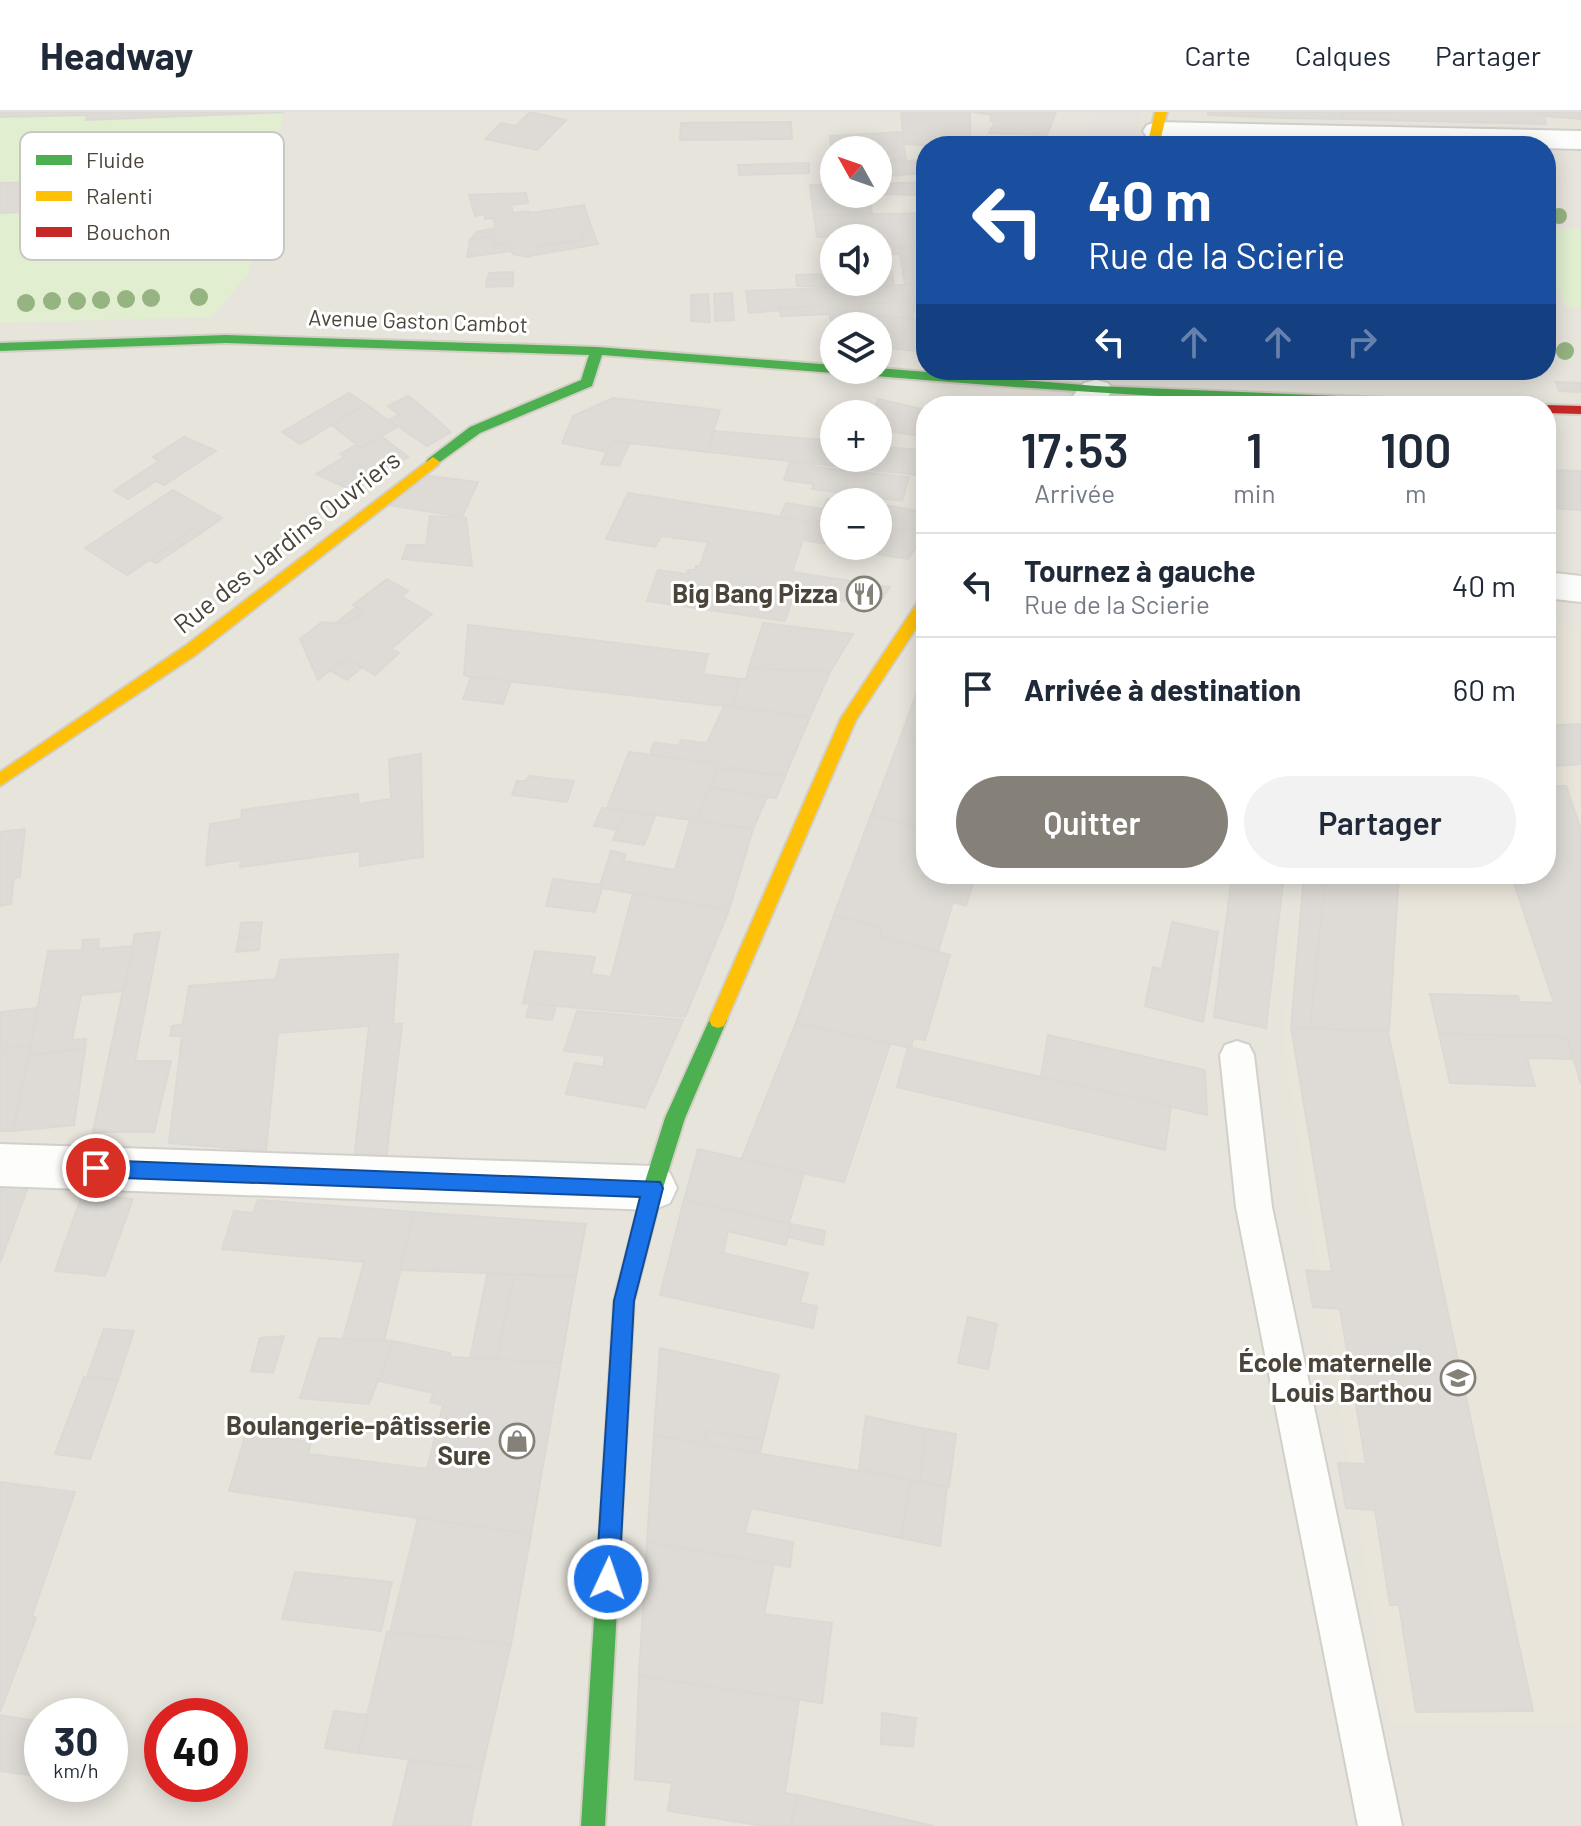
<!DOCTYPE html>
<html lang="fr">
<head>
<meta charset="utf-8">
<style>
  :root { --surface:#fff; --page:#f2f2f3; --text:#1f2937; --muted:#747a83; --line:#e0e1e3; --accent:#868178 }
  body { margin:0; font-family:Barlow,sans-serif; background:var(--page); color:var(--text); height:100vh; display:flex; flex-direction:column; font-size:30px; white-space:nowrap }
  * { box-sizing:border-box; margin:0 }
  p { font-size:26px; color:var(--muted) }
  .icon { flex:none; width:44px; height:44px; fill:none; stroke:currentColor; stroke-width:2; stroke-linecap:round; stroke-linejoin:round }
  .map { position:relative; flex:1; overflow:hidden }
  .panel { position:absolute; left:916px; top:284px; width:640px; height:488px; display:flex; flex-direction:column; background:var(--surface); border-radius:32px; box-shadow:0 4px 20px #0003 }
  .panel>* { flex:none }
  .hud { position:absolute; left:916px; top:24px; width:640px; height:244px; border-radius:32px; box-shadow:0 4px 20px #0003; background:#1a4fa0; color:#fff; overflow:hidden }
  .needle { width:52px; rotate:310deg }
  .buttons { position:absolute; left:820px; top:24px; display:grid; gap:16px }
  .buttons a { display:grid; place-items:center; width:72px; height:72px; border-radius:50%; background:var(--surface); box-shadow:0 4px 20px #0003; font-size:40px }
  .speed { position:absolute; left:24px; top:1586px; display:flex; gap:16px; font-size:40px; font-weight:700; text-align:center }
  .speed>* { display:grid; place-content:center; width:104px; height:104px; border-radius:50%; background:var(--surface); box-shadow:0 4px 20px #0003; line-height:1 }
  .speed small { font-size:20px; font-weight:400 }
  .speed .limit { border:12px solid #d22; background:#fff; color:#111 }
  .pin { position:absolute; display:grid; place-items:center; width:68px; height:68px; color:#fff; margin:-34px; border:4px solid #fff; border-radius:50%; box-shadow:0 2px 8px #0007 }
  .me { position:absolute; width:88px; margin:-44px; rotate:3deg; stroke-linejoin:round; filter:drop-shadow(0 0 6px #0008) }
  .turn { display:flex; align-items:center; gap:28px; height:168px; padding:0 40px; font-size:36px }
  .turn .icon { width:104px; height:104px; stroke-width:2.5 }
  .turn b { display:block; font-size:56px; line-height:68px }
  .lanes { display:flex; align-items:center; height:76px; padding:0 40px; background:#0003; justify-content:center; gap:40px; direction:ltr }
  .lanes .off { opacity:.35 }
  .eta { display:flex; justify-content:space-evenly; align-items:center; height:136px; text-align:center }
  .eta b { font-size:48px; font-weight:600; line-height:56px }
  .cta { display:flex; gap:16px; margin-top:auto; padding:16px 40px }
  .cta a { flex:1; height:92px; border-radius:48px; background:var(--accent); color:#fff; font-size:32px; font-weight:600; line-height:92px; text-align:center }
  .cta a+a { background:var(--page); color:var(--text) }
  ul { padding:0; list-style:none }
  li { display:flex; align-items:center; gap:24px; height:104px; padding:0 40px; border-top:2px solid var(--line) }
  li div { flex:1 }
  li b { display:block; font-size:30px }
  li em { font-style:normal }
  header { display:flex; align-items:center; gap:48px; box-sizing:border-box; height:112px; padding:0 40px; background:var(--surface); border-bottom:2px solid var(--line) }
  header strong { font-size:38px }
  nav { display:flex; gap:44px; margin-inline-start:auto; font-size:28px }
  .map>svg:first-child { display:block }
  .residential { fill:#e7e4dc; fill-rule:evenodd }
  .education { fill:#eae5da }
  .green { fill:#e1eecf }
  .parking { fill:#e6e3df }
  .building { fill:#dedbd6; stroke:#dcd9d4; stroke-width:2; fill-rule:evenodd }
  .lines { fill:none; stroke-linecap:round; stroke-linejoin:round }
  .lane-casing { stroke:#d2d0cb; stroke-width:4 }
  .street-casing { stroke:#d2d0cb; stroke-width:4 }
  .fast-casing { stroke:#d3cfc5; stroke-width:4 }
  .slow-casing { stroke:#d3cfc5; stroke-width:4 }
  .jam-casing { stroke:#d3cfc5; stroke-width:4 }
  .lane { fill:#fdfdfc; fill-rule:evenodd }
  .street { fill:#fdfdfc; fill-rule:evenodd }
  .fast { fill:#4caf50; fill-rule:evenodd }
  .slow { fill:#ffc107; fill-rule:evenodd }
  .jam { fill:#c62828; fill-rule:evenodd }
  .tree { fill:#96b382 }
  .route { fill:#1a73e8; stroke:#114b97; stroke-width:2 }
  .labels { text-anchor:middle; stroke-width:6; stroke-linejoin:round; paint-order:stroke }
  .far-street-label { font-size:22px; fill:#4b4439; stroke:#fff }
  .street-label { font-size:26px; fill:#4b4439; stroke:#fff }
  .poi-label { font-size:26px; font-weight:bold; fill:#4b4439; stroke:#fff; text-anchor:end }
  .key { fill:#fff; stroke:#c9c7c4; stroke-width:2 }
  .key-label { font-size:22px; fill:#4b4439 }
</style>
</head>
<body>
<header>
<strong>Headway</strong>
<nav><a>Carte</a><a>Calques</a><a>Partager</a></nav>
</header>
<div class="map">
<svg width="1581" height="1714" viewBox="0 0 1581 1714">
  <rect width="100%" height="100%" fill="#f4f2ee"/>
  <path class="residential" d="M0,0h1581v1714h-1581zM926,34h620v224h-620zM834,38h44v44h-44zM834,126h44v44h-44zM834,214h44v44h-44zM926,294h620v468h-620zM834,302h44v44h-44zM834,390h44v44h-44zM42,1604h68v68h-68zM162,1604h68v68h-68z"/>
  <polygon class="education" points="1546,506 1581,521 1581,1611 1390,1612 1282,920 1301,762 1546,762"/>
  <g class="green">
    <polygon points="283,2 270,68 104,74 106,68 0,71 0,5 87,3 87,8"/>
    <polygon points="56,99 55,106 262,100 248,162 212,205 0,211 0,101"/>
    <polygon points="1546,117 1581,117 1581,195 1566,195 1546,146"/>
  </g>
  <polygon class="parking" points="1106,0 1141,0 1130,34 1081,34 1092,4"/>
  <g class="building">
    <polygon points="0,0 284,0 86,8 87,3 0,5"/>
    <polygon points="530,0 566,8 537,38 485,27 501,11 516,14"/>
    <polygon points="901,0 970,0 970,34 926,34 923,37 923,33 904,32"/>
    <polygon points="973,0 1056,0 1047,23 989,21 995,10 990,9 992,3"/>
    <polygon points="1208,0 1281,0 1282,6 1208,3"/>
    <polygon points="1281,0 1342,0 1344,7 1282,6"/>
    <polygon points="1344,0 1543,0 1546,12 1344,7"/>
    <polygon points="1543,0 1581,0 1581,7 1544,4"/>
    <polygon points="791,10 792,27 680,28 681,11"/>
    <polygon points="902,20 906,47 878,49 878,38 834,38 832,51 830,24"/>
    <polygon points="970,26 1045,28 1040,34 970,34"/>
    <polygon points="926,48 926,61 878,65 878,50"/>
    <polygon points="809,51 809,61 739,63 738,53"/>
    <polygon points="107,68 104,74 270,68 262,100 54,106 56,99 0,101 0,71"/>
    <polygon points="926,70 926,83 869,82 878,82 878,72"/>
    <polygon points="810,73 834,73 834,82 869,82 872,102 814,104"/>
    <polygon points="526,81 528,91 511,93 513,101 529,99 530,101 584,93 592,117 581,118 584,128 540,134 539,140 529,145 513,142 508,131 494,133 492,124 470,128 477,120 496,116 493,106 485,107 484,102 475,104 469,83"/>
    <polygon points="926,101 926,133 878,135 878,126 841,126 839,103"/>
    <polygon points="839,103 841,124 817,125 814,104"/>
    <polygon points="592,117 598,132 535,143 540,134 584,128 581,118"/>
    <polygon points="492,124 494,133 508,131 511,139 467,145 470,128"/>
    <polygon points="926,134 926,172 905,173 900,142 893,142 893,136"/>
    <polygon points="513,160 513,166 487,168 489,161"/>
    <polygon points="892,160 894,173 865,174 864,170 878,170 878,161"/>
    <polygon points="834,162 834,170 854,170 854,175 797,174 796,163"/>
    <polygon points="513,166 513,174 486,175 487,168"/>
    <polygon points="926,172 926,191 861,192 862,203 926,208 926,240 878,235 878,214 834,214 834,227 828,194 749,201 746,179"/>
    <polygon points="732,181 734,208 715,209 714,182"/>
    <polygon points="708,182 710,210 691,209 691,183"/>
    <polygon points="915,189 913,206 862,203 861,192"/>
    <polygon points="828,194 830,202 781,204 779,196"/>
    <polygon points="1556,270 1581,271 1581,280 1559,279"/>
    <polygon points="349,281 366,292 300,332 282,320"/>
    <polygon points="408,284 419,292 451,320 427,334 389,308 399,303 388,294"/>
    <polygon points="613,286 720,298 707,340 612,329 608,340 562,331 573,304"/>
    <path d="M878,287l48,11v66l-219,-24 7,-21 120,10v17h44v-44h-5zM890,319l33,6 -5,13 -33,-3z"/>
    <polygon points="366,292 397,315 361,336 332,313"/>
    <polygon points="381,324 408,345 354,379 316,362 344,345 340,342 356,333 361,336"/>
    <polygon points="184,325 216,339 164,373 156,369 128,387 114,379 159,349 153,345"/>
    <polygon points="612,329 630,331 619,354 601,352"/>
    <polygon points="790,349 815,352 814,355 909,365 902,389 812,377 814,372 784,368"/>
    <polygon points="1546,358 1581,359 1581,398 1547,396"/>
    <polygon points="422,363 478,370 462,405 388,393"/>
    <polygon points="173,378 222,406 201,421 194,417 127,463 85,436"/>
    <polygon points="628,381 834,413 834,433 803,428 792,460 890,475 877,494 818,485 821,477 797,474 785,509 647,489 658,458 686,462 688,458 695,458 696,454 700,454 708,430 661,424 655,435 606,427"/>
    <polygon points="827,387 845,390 834,390 834,413 780,405 786,391 823,397"/>
    <polygon points="878,392 926,400 926,419 878,415"/>
    <polygon points="430,404 466,406 472,454 402,447 407,433 426,433"/>
    <polygon points="878,415 925,422 908,447 836,436 878,434"/>
    <polygon points="194,417 201,421 156,451 150,448"/>
    <polygon points="387,467 408,479 402,485 432,502 391,537 399,541 375,563 346,546 318,568 300,527 322,510 347,512 363,499 353,493"/>
    <polygon points="357,495 363,499 347,512 337,510"/>
    <polygon points="763,511 853,522 830,560 749,556"/>
    <polygon points="468,513 708,542 703,562 740,567 732,595 471,565 464,563"/>
    <polygon points="346,546 362,555 347,568 331,559"/>
    <polygon points="926,555 926,634 900,627"/>
    <polygon points="749,556 830,560 810,605 732,595 740,567 746,567"/>
    <polygon points="471,565 511,569 503,592 463,587"/>
    <polygon points="724,594 810,605 785,664 650,643 654,630 679,634 681,628 707,631"/>
    <polygon points="1581,612 1581,652 1554,654 1546,630 1546,614"/>
    <polygon points="900,627 926,634 926,717 871,703"/>
    <polygon points="629,640 720,652 697,709 607,696"/>
    <polygon points="421,642 423,745 360,754 360,739 240,755 241,748 206,753 210,712 241,707 242,698 358,682 359,692 391,687 389,647"/>
    <polygon points="718,656 785,664 776,686 767,685 710,675"/>
    <polygon points="529,664 574,669 567,690 512,683 517,669 526,669"/>
    <polygon points="1546,674 1566,674 1581,717 1581,972 1567,925 1439,922 1430,882 1518,884 1520,890 1554,891 1511,762 1546,762"/>
    <polygon points="710,675 767,685 753,717 697,709"/>
    <polygon points="602,696 625,699 618,718 594,714"/>
    <polygon points="625,699 655,704 644,733 613,728"/>
    <polygon points="871,703 926,717 926,762 976,762 966,794 953,790 938,840 880,824 882,816 834,803"/>
    <polygon points="690,708 753,717 729,798 602,776 600,773 611,739 626,742 623,749 675,758"/>
    <polygon points="25,717 20,765 14,766 11,792 0,794 0,720"/>
    <polygon points="1232,762 1284,762 1266,916 1214,905"/>
    <polygon points="1304,762 1326,762 1310,917 1291,915"/>
    <polygon points="1326,762 1399,762 1389,919 1310,917"/>
    <polygon points="553,767 600,773 602,776 595,800 546,794"/>
    <polygon points="633,781 729,798 685,905 523,891 535,839 595,845 591,862 611,865"/>
    <polygon points="834,803 882,816 880,824 950,843 925,928 913,926 911,936 796,911"/>
    <polygon points="262,810 260,824 239,825 241,811"/>
    <polygon points="1172,810 1218,820 1203,910 1145,894 1153,855 1162,857"/>
    <polygon points="160,820 135,949 171,949 154,1020 93,1020 135,822"/>
    <polygon points="260,824 259,838 236,840 239,825"/>
    <polygon points="99,827 98,837 133,834 124,879 81,883 72,928 86,927 85,937 29,943 48,839 82,838 83,828"/>
    <polygon points="398,842 393,912 402,912 386,1048 354,1047 369,914 278,921 266,1039 169,1031 182,924 170,924 172,914 183,912 189,874 276,867 280,848"/>
    <polygon points="530,892 556,894 552,908 526,905"/>
    <polygon points="38,896 30,935 0,936 1,900"/>
    <polygon points="577,899 683,908 645,996 566,982 575,951 603,955 605,944 564,939"/>
    <polygon points="796,911 890,932 844,1070 741,1048"/>
    <polygon points="1291,915 1388,920 1533,1599 1416,1600 1399,1493 1390,1493 1375,1398 1346,1396 1338,1351 1366,1352 1340,1197 1313,1195 1306,1158 1332,1160"/>
    <polygon points="1439,922 1567,925 1573,947 1527,946 1535,974 1450,971"/>
    <polygon points="1048,923 1205,958 1207,1003 1041,965"/>
    <polygon points="30,935 13,1019 0,1019 0,936"/>
    <polygon points="908,935 1171,994 1165,1038 897,975"/>
    <polygon points="85,937 74,1013 13,1019 29,943"/>
    <polygon points="698,1037 804,1061 789,1111 684,1088"/>
    <polygon points="0,1073 28,1075 0,1151"/>
    <polygon points="82,1083 133,1087 105,1164 55,1159"/>
    <polygon points="258,1088 414,1100 384,1229 343,1227 364,1150 222,1137 234,1099 253,1101"/>
    <polygon points="684,1088 791,1112 786,1133 728,1119 723,1141 808,1161 800,1191 817,1194 813,1216 660,1183"/>
    <polygon points="414,1100 586,1112 576,1164 400,1158"/>
    <polygon points="791,1112 825,1119 823,1133 788,1125"/>
    <polygon points="487,1163 514,1163 497,1247 470,1246"/>
    <polygon points="514,1163 576,1164 561,1251 497,1247"/>
    <polygon points="968,1205 997,1212 988,1257 958,1251"/>
    <polygon points="104,1217 134,1219 118,1268 87,1265"/>
    <polygon points="284,1224 273,1261 251,1259 260,1226"/>
    <polygon points="319,1226 393,1229 369,1292 300,1286"/>
    <polygon points="393,1229 450,1241 451,1245 561,1251 531,1422 229,1379 246,1321 311,1330 308,1342 427,1357 443,1293 430,1290 434,1281 379,1269"/>
    <polygon points="660,1236 779,1263 763,1328 707,1319 704,1333 654,1323"/>
    <polygon points="84,1265 118,1268 90,1347 55,1342"/>
    <polygon points="866,1304 926,1317 920,1370 859,1357"/>
    <polygon points="926,1317 956,1322 949,1375 920,1370"/>
    <polygon points="707,1319 763,1328 760,1341 704,1333"/>
    <polygon points="654,1323 911,1368 901,1426 751,1396 745,1421 793,1430 790,1455 647,1430"/>
    <polygon points="911,1368 947,1375 940,1434 901,1426"/>
    <polygon points="0,1370 75,1380 32,1504 36,1506 0,1600"/>
    <polygon points="418,1406 531,1422 511,1532 390,1520"/>
    <polygon points="647,1430 774,1452 764,1502 832,1511 822,1591 639,1564"/>
    <polygon points="295,1460 392,1470 381,1519 282,1507"/>
    <polygon points="387,1520 511,1532 482,1657 358,1641"/>
    <polygon points="639,1564 799,1588 785,1681 797,1683 791,1714 764,1714 668,1699 672,1671 635,1667"/>
    <polygon points="334,1599 368,1603 358,1641 325,1636"/>
    <polygon points="882,1601 916,1606 913,1635 881,1632"/>
    <polygon points="0,1603 42,1610 42,1627 29,1663 0,1659"/>
    <polygon points="409,1648 482,1657 470,1714 393,1714"/>
    <polygon points="797,1683 934,1714 791,1714"/>
  </g>
  <g class="lines">
    <g class="lane-casing">
      <polygon id="lane" points="1237,929 1249,933 1254,943 1272,1095 1402,1714 1358,1714 1236,1095 1220,943 1225,933"/>
    </g>
    <g class="street-casing">
      <g id="street">
        <polygon points="1157,10 1581,19 1581,37 1147,25 1143,19 1147,13"/>
        <polygon points="1096,268 1108,271 1113,278 1100,294 1064,294 1084,271"/>
        <polygon points="1546,460 1581,464 1581,490 1546,486"/>
        <polygon points="0,1032 653,1054 670,1061 677,1076 670,1091 653,1098 0,1074"/>
      </g>
    </g>
    <g class="fast-casing">
      <g id="fast">
        <polygon points="226,223 597,235 834,253 834,258 840,258 834,261 602,243 592,274 480,321 433,355 426,350 428,347 470,315 581,268 589,243 226,231 0,239 0,231"/>
        <path d="M878,256l218,18 390,16 7,4c-215,0 -429,-14 -643,-32l-7,-4z"/>
        <polygon points="718,900 724,902 727,908 685,1006 663,1076 634,1189 605,1714 581,1714 614,1189 643,1076 665,1006 712,902"/>
      </g>
    </g>
    <g class="slow-casing">
      <g id="slow">
        <polygon points="1155,0 1167,0 1159,34 1147,34"/>
        <polygon points="433,345 440,350 438,353 197,542 0,674 0,660 185,534"/>
        <polygon points="926,484 926,501 856,608 724,914 718,916 712,914 709,908 841,606 921,485"/>
      </g>
    </g>
    <g class="jam-casing">
      <polygon id="jam" points="1546,293 1581,294 1581,302 1546,301 1546,294 1541,294"/>
    </g>
    <use href="#lane" class="lane"/>
    <use href="#street" class="street"/>
    <use href="#fast" class="fast"/>
    <use href="#slow" class="slow"/>
    <use href="#jam" class="jam"/>
  </g>
  <g class="tree">
    <circle cx="1559" cy="104" r="8"/>
    <circle cx="199" cy="185" r="9"/>
    <circle cx="151" cy="186" r="9"/>
    <circle cx="126" cy="187" r="9"/>
    <circle cx="101" cy="188" r="9"/>
    <circle cx="52" cy="189" r="9"/>
    <circle cx="77" cy="189" r="9"/>
    <circle cx="26" cy="191" r="9"/>
    <circle cx="1565" cy="239" r="9"/>
  </g>
  <polygon class="route" points="96,1048 660,1070 663,1076 634,1189 619,1467 616,1475 608,1478 600,1475 596,1467 614,1189 640,1085 96,1065 89,1063 86,1056 89,1050"/>
  <defs>
    <g id="restaurant-ring" transform="scale(1.8)"><circle r="9.5" fill="#fff" stroke="#868178" stroke-width="1.5"/><path d="M-5-6h1v4h1v-4h1v4h1v-4h1v5L-1.5 .5V6h-2V.5L-5-1ZM5-6V6H3V1.5H1.5Q1.5-4 5-6Z" fill="#868178"/></g>
    <g id="school-ring" transform="scale(1.8)"><circle r="9.5" fill="#fff" stroke="#868178" stroke-width="1.5"/><path d="M0-5L7-2L0 1L-7-2ZM-4 1L0 2.5L4 1V4Q0 6-4 4Z" fill="#868178"/></g>
    <g id="shop-ring" transform="scale(1.8)"><circle r="9.5" fill="#fff" stroke="#868178" stroke-width="1.5"/><path d="M-5-2.5h2.3a2.7 3.5 0 0 1 5.4 0H5L5.5 6h-11ZM-1.5-2.5h3a1.5 2.3 0 0 0-3 0Z" fill="#868178"/></g>
  </defs>
  <g fill-rule="evenodd">
    <use href="#restaurant-ring" x="864" y="482"/>
    <use href="#school-ring" x="1458" y="1266"/>
    <use href="#shop-ring" x="517" y="1329"/>
  </g>
  <g class="labels">
    <g class="far-street-label">
      <text transform="translate(418 209) rotate(2)" y="8">Avenue Gaston Cambot</text>
    </g>
    <g class="street-label">
      <text transform="translate(287 430) rotate(-38)" y="9">Rue des Jardins Ouvriers</text>
    </g>
    <g class="poi-label">
      <text x="838" y="491">Big Bang Pizza</text>
      <text x="1432" y="1260">École maternelle<tspan x="1432" dy="30">Louis Barthou</tspan></text>
      <text x="491" y="1323">Boulangerie-pâtisserie<tspan x="491" dy="30">Sure</tspan></text>
    </g>
  </g>
  <rect x="20" y="20" width="264" height="128" rx="12" class="key"/>
  <rect x="36" y="43" width="36" height="10" fill="#4caf50"/>
  <rect x="36" y="79" width="36" height="10" fill="#ffc107"/>
  <rect x="36" y="115" width="36" height="10" fill="#c62828"/>
  <g class="key-label">
    <text x="86" y="56">Fluide</text>
    <text x="86" y="92">Ralenti</text>
    <text x="86" y="128">Bouchon</text>
  </g>
</svg>
<div class="buttons">
<a><svg class="needle" viewBox="-14 -14 28 28"><path d="M0-13l5 13h-10z" fill="#e53935"/><path d="M0 13l5-13h-10z" fill="#747a83"/></svg></a>
<a><svg class="icon" aria-label="sound" viewBox="0 0 24 24"><path d="M4 9h4l5-4v14l-5-4H4zM17 9q2 3 0 6"/></svg></a>
<a><svg class="icon" aria-label="layers" viewBox="0 0 24 24"><path d="M12 4l9 5-9 5-9-5zM3 14l9 5 9-5"/></svg></a>
<a>+</a>
<a>−</a>
</div>
<div class="speed"><div>30<small>km/h</small></div><div class="limit">40</div></div>
<div class="pin" style="left:96px;top:1056px;background:#d93025"><svg class="icon" aria-label="arrive" viewBox="0 0 24 24"><path d="M6 21V4h12l-3 4 3 4H6"/></svg></div>
<svg class="me" style="left:608px;top:1467px" viewBox="-20 -20 40 40"><circle r="17" fill="#1a73e8" stroke="#fff" stroke-width="3"/><path d="M0-11L8 9 0 5-8 9z" fill="#fff"/></svg>
<div class="hud">
<div class="turn"><svg class="icon" aria-label="left" viewBox="0 0 24 24"><path d="M17 20v-9H6M10 6l-5 5 5 5"/></svg><div><b>40 m</b>Rue de la Scierie</div></div>
<div class="lanes"><svg class="icon" aria-label="left" viewBox="0 0 24 24"><path d="M17 20v-9H6M10 6l-5 5 5 5"/></svg><svg class="icon off" aria-label="ahead" viewBox="0 0 24 24"><path d="M12 20V5M6 11l6-6 6 6"/></svg><svg class="icon off" aria-label="ahead" viewBox="0 0 24 24"><path d="M12 20V5M6 11l6-6 6 6"/></svg><svg class="icon off" aria-label="right" viewBox="0 0 24 24"><path d="M7 20v-9h11M14 6l5 5-5 5"/></svg></div>
</div>
<section class="panel">
<div class="eta">
<div><b>17:53</b><p>Arrivée</p></div>
<div><b>1</b><p>min</p></div>
<div><b>100</b><p>m</p></div>
</div>
<ul>
<li><svg class="icon" aria-label="left" viewBox="0 0 24 24"><path d="M17 20v-9H6M10 6l-5 5 5 5"/></svg><div><b>Tournez à gauche</b><p>Rue de la Scierie</p></div><em>40 m</em></li>
<li><svg class="icon" aria-label="arrive" viewBox="0 0 24 24"><path d="M6 21V4h12l-3 4 3 4H6"/></svg><div><b>Arrivée à destination</b></div><em>60 m</em></li>
</ul>
<div class="cta"><a>Quitter</a><a>Partager</a></div>
</section>
</div>
</body>
</html>
